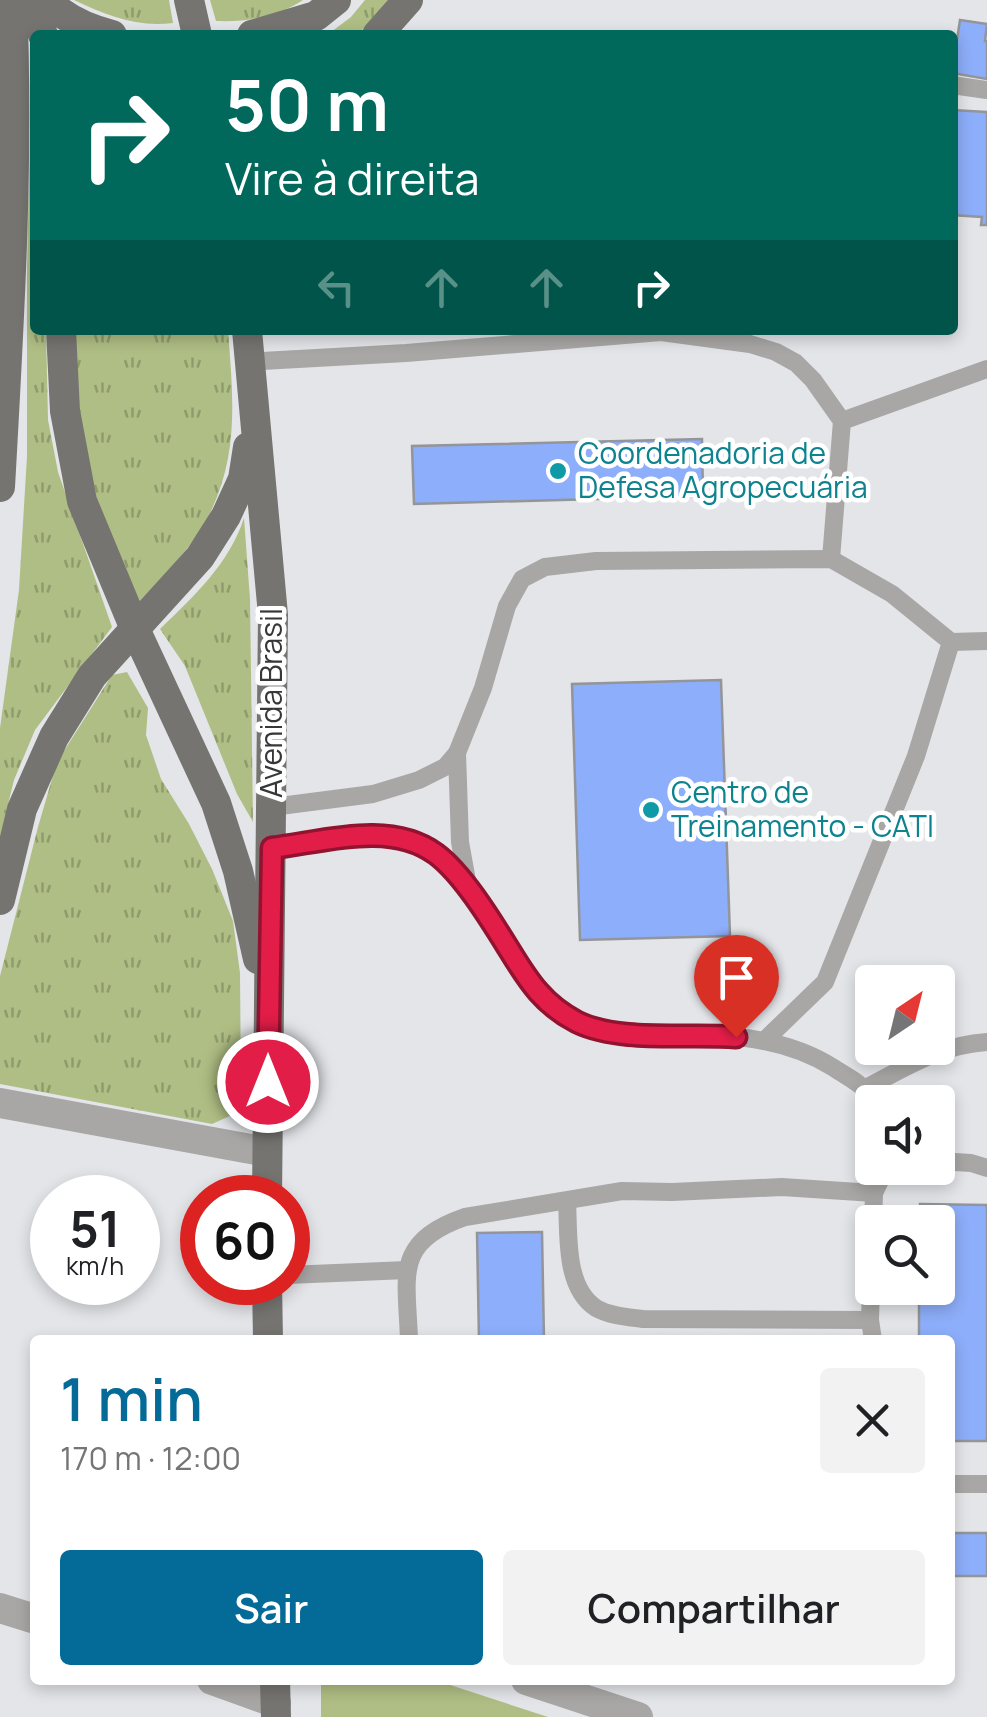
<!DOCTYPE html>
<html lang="pt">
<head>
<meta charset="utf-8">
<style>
  :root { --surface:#fff; --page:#f2f2f2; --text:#202124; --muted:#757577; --accent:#046a98 }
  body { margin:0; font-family:Manrope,sans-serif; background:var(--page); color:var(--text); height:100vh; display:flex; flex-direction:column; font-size:38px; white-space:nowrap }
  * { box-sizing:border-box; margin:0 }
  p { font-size:32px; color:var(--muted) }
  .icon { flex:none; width:55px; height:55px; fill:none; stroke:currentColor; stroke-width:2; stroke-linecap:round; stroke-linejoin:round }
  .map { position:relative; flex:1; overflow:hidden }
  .sheet { position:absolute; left:30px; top:1335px; width:925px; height:350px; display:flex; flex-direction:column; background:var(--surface); border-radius:10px; box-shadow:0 5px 15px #0003 }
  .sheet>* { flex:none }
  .guide { position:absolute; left:30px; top:30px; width:928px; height:305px; border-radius:10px; box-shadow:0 5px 15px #0003; background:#00695c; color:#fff; overflow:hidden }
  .needle { width:65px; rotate:35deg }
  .tools { position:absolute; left:855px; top:965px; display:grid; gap:20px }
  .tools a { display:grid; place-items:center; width:100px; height:100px; border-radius:10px; background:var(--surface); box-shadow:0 5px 15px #0003; font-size:50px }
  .speed { position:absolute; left:30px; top:1175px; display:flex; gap:20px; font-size:50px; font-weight:700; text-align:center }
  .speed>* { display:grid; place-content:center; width:130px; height:130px; border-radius:50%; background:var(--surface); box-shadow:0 5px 15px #0003; line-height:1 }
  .speed small { font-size:25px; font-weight:400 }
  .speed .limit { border:15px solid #d22; background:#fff; color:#111 }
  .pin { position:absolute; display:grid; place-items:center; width:85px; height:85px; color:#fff; margin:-102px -42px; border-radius:50% 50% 50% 0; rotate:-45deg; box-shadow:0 0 10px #0007 }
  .pin .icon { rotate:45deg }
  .me { position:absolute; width:110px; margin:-55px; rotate:0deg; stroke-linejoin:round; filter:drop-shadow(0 0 8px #0008) }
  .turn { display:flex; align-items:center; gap:35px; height:210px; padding:0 30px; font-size:45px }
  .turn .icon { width:130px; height:130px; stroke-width:2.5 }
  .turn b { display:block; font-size:70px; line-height:85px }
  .lanes { display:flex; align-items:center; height:95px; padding:0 30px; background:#0003; justify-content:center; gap:50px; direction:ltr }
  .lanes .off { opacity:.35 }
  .round { display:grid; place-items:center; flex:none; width:105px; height:105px; border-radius:10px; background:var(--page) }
  .summary { display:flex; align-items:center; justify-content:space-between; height:170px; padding:0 30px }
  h1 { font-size:60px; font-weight:600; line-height:75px; color:var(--accent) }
  .cta { display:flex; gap:20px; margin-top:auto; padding:20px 30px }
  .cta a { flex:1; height:115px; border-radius:10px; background:var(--accent); color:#fff; font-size:40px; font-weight:600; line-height:115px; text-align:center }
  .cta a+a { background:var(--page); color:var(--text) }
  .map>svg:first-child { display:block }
  .green { fill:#afbe84 }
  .park { fill:url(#park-tufts) }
  .building { fill:#8daefa; stroke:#939599; stroke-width:2.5 }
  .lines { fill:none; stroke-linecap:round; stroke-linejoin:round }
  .lane { stroke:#a8a7a6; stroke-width:18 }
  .street { stroke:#a8a7a6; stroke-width:30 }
  .primary { stroke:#757471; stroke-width:30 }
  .route-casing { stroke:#92132f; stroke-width:25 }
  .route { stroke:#e11d48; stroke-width:18 }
  .culture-dot { fill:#0f9aa8; stroke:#fff; stroke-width:4 }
  .labels { text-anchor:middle; stroke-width:9; stroke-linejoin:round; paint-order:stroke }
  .culture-label { font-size:30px; fill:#0d838f; stroke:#fff; text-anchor:start }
  .street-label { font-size:30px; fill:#363738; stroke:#fff }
</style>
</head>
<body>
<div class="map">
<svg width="987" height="1717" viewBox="0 0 987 1717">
  <defs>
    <pattern id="park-tufts" width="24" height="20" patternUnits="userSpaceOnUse" patternTransform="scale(2.5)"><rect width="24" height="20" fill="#afbe84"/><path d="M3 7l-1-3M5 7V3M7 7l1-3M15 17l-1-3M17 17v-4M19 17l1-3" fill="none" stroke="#8f9b6d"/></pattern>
  </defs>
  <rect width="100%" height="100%" fill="#e3e5e9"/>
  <polygon class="green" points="321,1680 435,1680 548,1717 321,1717"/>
  <g class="park">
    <path d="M74,0h95l4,23c-36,5 -67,-8 -99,-23z"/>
    <path d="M210,0h93c-28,18 -55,22 -87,21z"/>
    <polygon points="365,0 390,0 357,35 327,35 351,17"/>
    <polygon points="35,126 35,330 46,330 48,420 58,472 112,627 35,730 14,780 0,837 0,728 19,590 27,456 27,268 30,136"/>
    <path d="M75,330h153c5,68 12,126 -21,189 -13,26 -48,62 -68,85l-49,-123 -13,-63z"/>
    <path d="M244,518l6,81 3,223 -16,-28 -52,-128 -25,-37c34,-33 69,-65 84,-111z"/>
    <polygon points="127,672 148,708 146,735 161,779 189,824 212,869 233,921 240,973 241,1092 232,1115 212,1124 0,1084 0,976 38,827 57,762 112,675"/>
  </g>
  <g class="building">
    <polygon points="960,20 987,24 985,41 987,41 987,79 952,73"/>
    <polygon points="952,110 987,112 987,225 981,225 982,217 952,215"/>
    <polygon points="702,439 703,496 414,504 412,446"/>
    <polygon points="721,680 730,936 580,940 572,684"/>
    <polygon points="920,1204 987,1205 987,1441 950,1441 950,1340 919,1340 919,1288 938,1288 938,1222 920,1222"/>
    <polygon points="542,1232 544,1340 479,1340 477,1233"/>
    <rect x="950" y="1533" width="37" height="43"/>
  </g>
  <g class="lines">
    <g class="lane">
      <polyline points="952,85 987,90"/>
      <polyline points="262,361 406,353 661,332 750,344 776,352 796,363 813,380 842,421 831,559"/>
      <polyline points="842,421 987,369"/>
      <polyline points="951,642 987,641"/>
      <polyline points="457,753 460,842 468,886"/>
      <polyline points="272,807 373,794 419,780 445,767 457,753 483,688 507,606 522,579 545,567 596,561 831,559 892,594 951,642 916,756 825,982 766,1039"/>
      <path d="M272,848c39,-5 82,-17 121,-11 74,12 103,106 146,158 11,14 34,26 51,32 23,9 50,7 75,7 60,1 117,1 169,34 18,12 29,15 39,34"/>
      <path d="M866,1088c40,-21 74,-43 121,-46"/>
      <polyline points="938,1161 971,1163 987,1168"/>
      <path d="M567,1201c2,33 -3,86 29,107 14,8 32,9 47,11l227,1 4,-127"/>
      <polyline points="288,1275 407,1270"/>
      <polyline points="870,1320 873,1340"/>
      <path d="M409,1340c-2,-64 -16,-98 56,-123l157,-26 50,1 110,-5 92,6 12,-25"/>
      <polyline points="950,1484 987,1484"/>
    </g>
    <g class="street">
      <polyline points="0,1103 267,1152"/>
      <polyline points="0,1608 35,1619"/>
      <polyline points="212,1680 276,1703"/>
      <polyline points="526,1680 638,1717"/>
    </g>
    <g class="primary">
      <polyline points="31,0 43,35"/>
      <path d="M47,0c16,18 42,29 65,35"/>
      <polyline points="189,0 197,35"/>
      <polyline points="252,35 316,16 336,0"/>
      <polyline points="377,35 408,0"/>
      <polyline points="61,330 65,411 82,501 135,629 216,803 238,871 258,959"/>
      <polyline points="247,330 273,615 267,1198"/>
      <path d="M0,487c9,-162 19,-325 12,-487"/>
      <polyline points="0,900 22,809 54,737 92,676 200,557 226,516 243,479 248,447"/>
      <polyline points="267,1282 268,1340"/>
      <polyline points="275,1680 276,1717"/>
    </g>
  </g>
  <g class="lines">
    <g class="route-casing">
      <path id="route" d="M268,1082l4,-234c51,-6 118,-28 164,6 27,20 56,68 74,97 19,31 34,54 67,71 43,21 111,11 159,15"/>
    </g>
    <use href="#route" class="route"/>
  </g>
  <g class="culture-dot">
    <circle cx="558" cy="471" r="10"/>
    <circle cx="651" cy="810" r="10"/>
  </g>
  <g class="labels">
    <g class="culture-label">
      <text x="578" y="464">Coordenadoria de<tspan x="578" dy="34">Defesa Agropecuária</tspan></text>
      <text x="671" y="803">Centro de<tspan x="671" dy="34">Treinamento - CATI</tspan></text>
    </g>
    <g class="street-label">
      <text transform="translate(272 703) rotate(-90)" y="10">Avenida Brasil</text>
    </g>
  </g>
</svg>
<div class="tools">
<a><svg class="needle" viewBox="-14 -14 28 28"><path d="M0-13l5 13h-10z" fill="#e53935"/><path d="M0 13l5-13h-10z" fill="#757577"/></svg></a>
<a><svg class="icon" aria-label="sound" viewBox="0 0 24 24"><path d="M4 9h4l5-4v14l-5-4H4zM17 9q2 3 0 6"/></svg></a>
<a><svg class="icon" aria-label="search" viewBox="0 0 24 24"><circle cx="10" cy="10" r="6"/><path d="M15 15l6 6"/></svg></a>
</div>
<div class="speed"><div>51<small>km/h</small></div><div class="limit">60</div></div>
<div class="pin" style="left:736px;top:1037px;background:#d93025"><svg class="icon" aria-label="arrive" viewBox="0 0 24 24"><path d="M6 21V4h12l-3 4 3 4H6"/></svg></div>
<svg class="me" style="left:268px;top:1082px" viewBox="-20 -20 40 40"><circle r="17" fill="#e11d48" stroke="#fff" stroke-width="3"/><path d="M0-11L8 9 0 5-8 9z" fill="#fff"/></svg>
<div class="guide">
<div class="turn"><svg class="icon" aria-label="right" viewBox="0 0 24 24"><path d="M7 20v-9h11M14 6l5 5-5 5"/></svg><div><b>50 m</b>Vire à direita</div></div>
<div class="lanes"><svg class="icon off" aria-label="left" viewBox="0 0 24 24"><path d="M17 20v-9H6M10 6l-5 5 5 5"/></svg><svg class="icon off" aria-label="ahead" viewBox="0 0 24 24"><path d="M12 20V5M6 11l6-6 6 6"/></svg><svg class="icon off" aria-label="ahead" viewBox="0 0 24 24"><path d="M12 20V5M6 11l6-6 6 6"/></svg><svg class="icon" aria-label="right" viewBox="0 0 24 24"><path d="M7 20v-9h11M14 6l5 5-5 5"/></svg></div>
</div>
<section class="sheet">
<div class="summary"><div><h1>1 min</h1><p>170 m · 12:00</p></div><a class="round"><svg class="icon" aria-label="close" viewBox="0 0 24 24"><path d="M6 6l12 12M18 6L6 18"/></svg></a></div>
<div class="cta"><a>Sair</a><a>Compartilhar</a></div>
</section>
</div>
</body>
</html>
